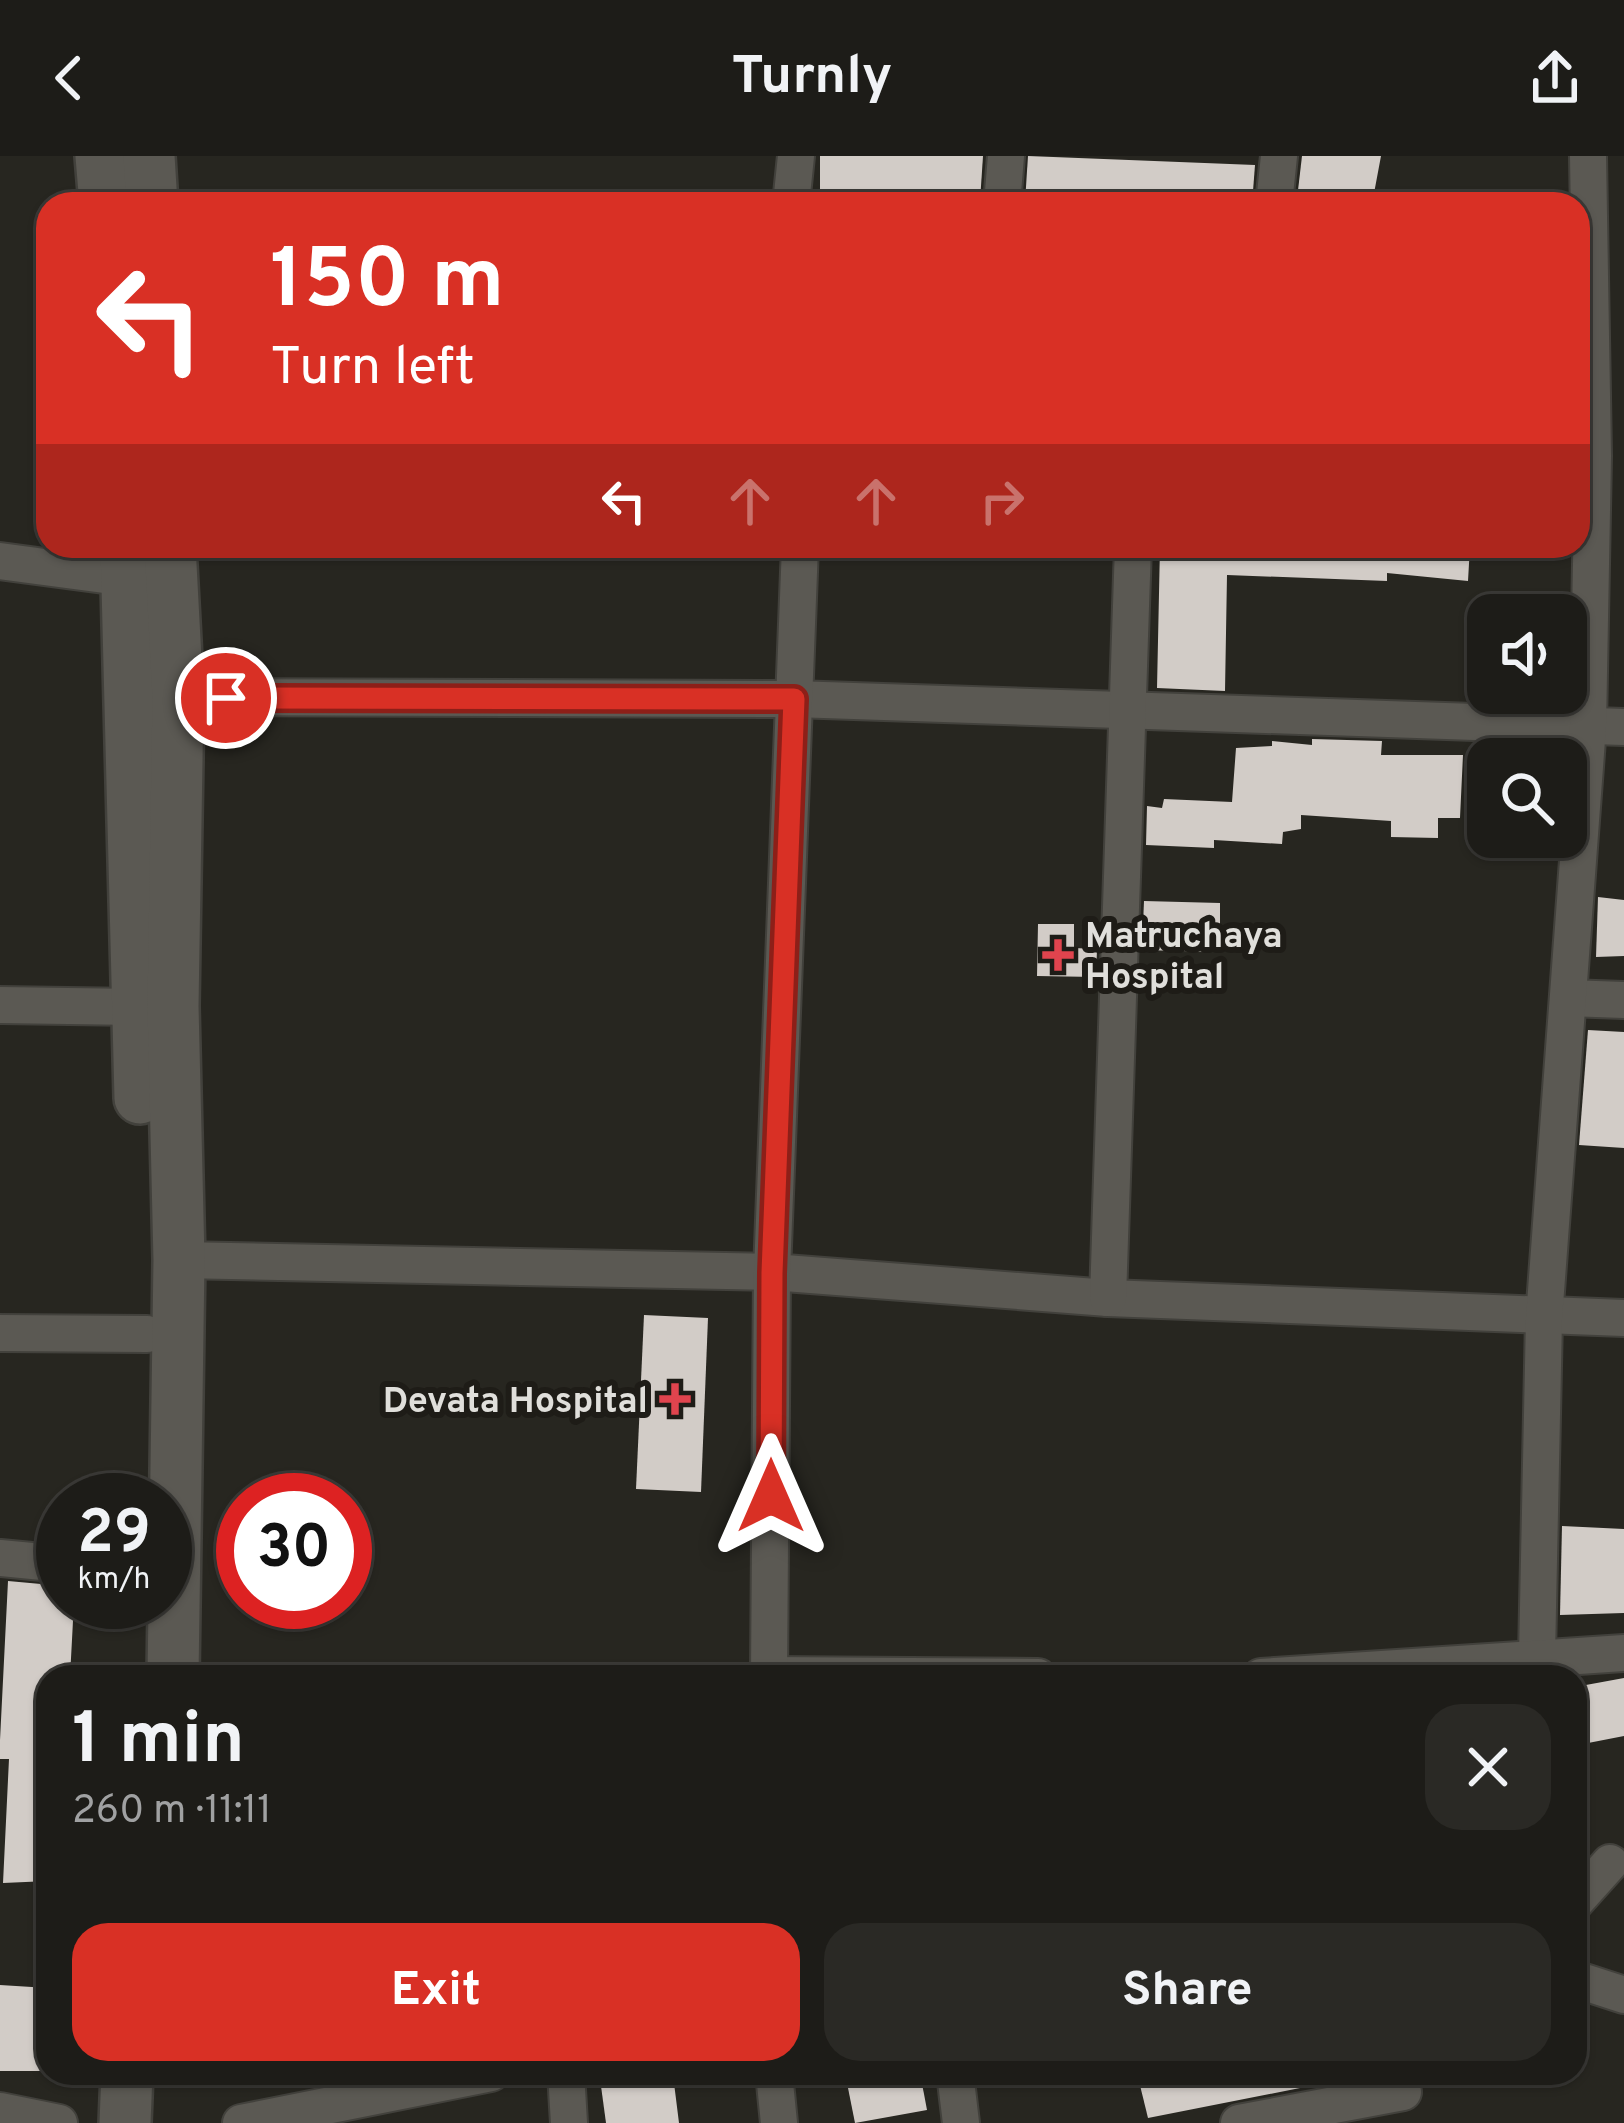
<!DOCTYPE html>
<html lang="en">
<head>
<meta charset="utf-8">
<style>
  :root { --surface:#1d1c18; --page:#2a2925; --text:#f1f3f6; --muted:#a0a1a2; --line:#3b3a37; --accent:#d93025 }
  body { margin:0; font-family:Overpass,sans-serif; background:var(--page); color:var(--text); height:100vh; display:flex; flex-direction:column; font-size:45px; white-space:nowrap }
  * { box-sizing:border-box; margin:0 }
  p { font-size:39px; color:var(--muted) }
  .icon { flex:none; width:66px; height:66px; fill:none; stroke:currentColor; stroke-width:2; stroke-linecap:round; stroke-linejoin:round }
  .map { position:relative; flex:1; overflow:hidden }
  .panel { position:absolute; left:36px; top:1509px; width:1551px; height:420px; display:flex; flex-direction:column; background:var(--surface); border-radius:36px; box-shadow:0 3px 9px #0004,0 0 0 3px var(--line) }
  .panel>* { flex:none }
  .hud { position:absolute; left:36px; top:36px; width:1554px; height:366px; border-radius:36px; box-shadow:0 3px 9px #0004,0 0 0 3px var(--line); background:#d93025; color:#fff; overflow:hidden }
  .tools { position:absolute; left:1467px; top:438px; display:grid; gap:24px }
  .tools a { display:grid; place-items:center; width:120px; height:120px; border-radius:24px; background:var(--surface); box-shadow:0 3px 9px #0004,0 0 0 3px var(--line); font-size:60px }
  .speed { position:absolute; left:36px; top:1317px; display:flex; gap:24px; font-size:60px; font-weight:700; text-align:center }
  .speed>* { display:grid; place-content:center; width:156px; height:156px; border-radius:50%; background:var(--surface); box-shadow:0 3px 9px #0004,0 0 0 3px var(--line); line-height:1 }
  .speed small { font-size:30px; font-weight:400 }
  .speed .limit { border:18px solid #d22; background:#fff; color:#111 }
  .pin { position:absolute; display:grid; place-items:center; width:102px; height:102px; color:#fff; margin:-51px; border:6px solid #fff; border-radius:50%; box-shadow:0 3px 12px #0007 }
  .me { position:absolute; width:132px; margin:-66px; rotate:0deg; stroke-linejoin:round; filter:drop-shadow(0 0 9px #0008) }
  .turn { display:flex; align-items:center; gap:42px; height:252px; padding:0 36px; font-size:54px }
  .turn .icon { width:156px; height:156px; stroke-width:2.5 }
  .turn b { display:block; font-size:84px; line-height:102px }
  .lanes { display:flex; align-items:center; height:114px; padding:0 36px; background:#0003; justify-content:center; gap:60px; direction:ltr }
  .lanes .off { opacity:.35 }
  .round { display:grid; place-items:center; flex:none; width:126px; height:126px; border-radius:36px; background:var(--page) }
  .overview { display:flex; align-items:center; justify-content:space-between; height:204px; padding:0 36px }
  h1 { font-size:72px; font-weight:700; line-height:90px }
  .primary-button { display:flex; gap:24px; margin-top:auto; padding:24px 36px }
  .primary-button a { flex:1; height:138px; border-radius:36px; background:var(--accent); color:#fff; font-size:48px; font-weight:700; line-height:138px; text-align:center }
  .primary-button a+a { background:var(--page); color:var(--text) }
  header { display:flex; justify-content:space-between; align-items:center; height:156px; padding:0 36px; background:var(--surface); font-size:54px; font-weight:700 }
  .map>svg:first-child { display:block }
  .building { fill:#d2ccc7 }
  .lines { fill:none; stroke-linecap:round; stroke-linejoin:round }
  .street-casing { stroke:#42413c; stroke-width:40 }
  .secondary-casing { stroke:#42413c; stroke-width:56 }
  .street { stroke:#5b5953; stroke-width:36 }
  .secondary { stroke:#5b5953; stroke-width:51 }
  .route-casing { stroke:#8d1f18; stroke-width:30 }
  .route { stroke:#d93025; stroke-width:21 }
  .health-dot { fill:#e0444e; stroke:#1e1c17; stroke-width:4.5 }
  .labels { text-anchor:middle; stroke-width:12; stroke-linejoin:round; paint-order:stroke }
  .poi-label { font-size:36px; font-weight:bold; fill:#e0dfdb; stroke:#1e1c17; text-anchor:start }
</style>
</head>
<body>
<header><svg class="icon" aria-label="back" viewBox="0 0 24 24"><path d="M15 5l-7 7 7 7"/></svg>Turnly<svg class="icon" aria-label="share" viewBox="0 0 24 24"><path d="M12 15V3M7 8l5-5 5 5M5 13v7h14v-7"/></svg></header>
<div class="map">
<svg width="1624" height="1967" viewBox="0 0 1624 1967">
  <rect width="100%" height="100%" fill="#272620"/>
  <g class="building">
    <polygon points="820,0 983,0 980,45 820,40"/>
    <polygon points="1028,0 1255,9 1252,48 1032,48 1025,46"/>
    <polygon points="1302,0 1381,0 1372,48 1320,48 1297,43"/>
    <polygon points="1160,390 1470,390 1468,425 1387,417 1387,425 1227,419 1225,535 1157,532"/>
    <polygon points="1312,583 1382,585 1381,599 1463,599 1460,662 1438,662 1438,682 1391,681 1391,665 1301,659 1301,673 1283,676 1282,688 1214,684 1214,692 1146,689 1147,650 1162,652 1164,643 1232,646 1236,592 1272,590 1272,585 1312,589"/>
    <polygon points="1598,741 1624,744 1624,800 1596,801"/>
    <polygon points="1144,745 1220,747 1220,796 1142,794"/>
    <polygon points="1038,768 1074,768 1074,792 1097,793 1096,821 1037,820"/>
    <polygon points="1588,874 1624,876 1624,992 1579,989"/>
    <polygon points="644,1159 708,1162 701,1336 636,1333"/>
    <polygon points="1562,1370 1624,1373 1624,1457 1560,1459"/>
    <polygon points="8,1425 63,1430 63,1446 74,1446 70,1521 48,1521 48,1725 3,1727 9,1603 0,1603 0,1584"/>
    <polygon points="1624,1522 1624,1580 1583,1588 1575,1531"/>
    <polygon points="0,1829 48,1832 48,1915 0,1915"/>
    <polygon points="845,1917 920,1917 927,1954 855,1967"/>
    <polygon points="1137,1917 1313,1917 1315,1929 1148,1962"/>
    <polygon points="673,1919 679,1967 606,1967 601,1930"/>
  </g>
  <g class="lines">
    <g class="street-casing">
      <g id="street">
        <polyline points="791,48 796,0"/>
        <polyline points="1002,48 1006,0"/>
        <polyline points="1274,48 1279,0"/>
        <polyline points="0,405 127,422"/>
        <polyline points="178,541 794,543 1624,571"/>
        <polyline points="1568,842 1624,844"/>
        <polyline points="0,849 137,851"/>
        <polyline points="179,1104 772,1116 1108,1142 1624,1162"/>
        <polyline points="1108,1142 1133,390"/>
        <polyline points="0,1177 147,1178"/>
        <polyline points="0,1402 63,1408"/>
        <polyline points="1537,1500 1544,1162 1588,570 1593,300 1588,0"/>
        <polyline points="769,1519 1038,1521"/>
        <polyline points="769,1521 772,1116 800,390"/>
        <polyline points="1261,1521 1624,1497"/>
        <polyline points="1575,1746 1610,1707"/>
        <polyline points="1575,1823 1624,1839"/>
        <polyline points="566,1917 569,1967"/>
        <polyline points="774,1917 779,1967"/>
        <polyline points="955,1917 961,1967"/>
        <polyline points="0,1955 59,1967"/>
        <polyline points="241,1967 491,1917"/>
        <polyline points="1239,1967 1403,1936"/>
      </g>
    </g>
    <g class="secondary-casing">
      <g id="secondary">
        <polyline points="101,0 105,48"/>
        <polyline points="149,0 152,48"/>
        <polyline points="126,390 140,942"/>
        <polyline points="170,390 178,541 173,850 179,1104 173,1521"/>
        <polyline points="125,1967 127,1917"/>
      </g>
    </g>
    <use href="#street" class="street"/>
    <use href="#secondary" class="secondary"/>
  </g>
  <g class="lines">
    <g class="route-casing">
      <polyline id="route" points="226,542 794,543 772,1117 771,1340"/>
    </g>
    <use href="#route" class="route"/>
  </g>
  <g class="health-dot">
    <path d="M1052 781h12v12h12v12h-12v12h-12v-12h-12v-12h12z"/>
    <path d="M669 1225h12v12h12v12h-12v12h-12v-12h-12v-12h12z"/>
  </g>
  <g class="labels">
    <g class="poi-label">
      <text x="1085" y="791">Matruchaya<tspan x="1085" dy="41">Hospital</tspan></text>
      <text x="648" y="1256" text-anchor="end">Devata Hospital</text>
    </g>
  </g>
</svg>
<div class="tools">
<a><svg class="icon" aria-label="sound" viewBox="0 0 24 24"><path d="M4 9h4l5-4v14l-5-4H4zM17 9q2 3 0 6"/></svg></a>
<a><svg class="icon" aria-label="search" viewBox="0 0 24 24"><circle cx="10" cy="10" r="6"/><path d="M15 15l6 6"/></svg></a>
</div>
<div class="speed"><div>29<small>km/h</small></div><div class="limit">30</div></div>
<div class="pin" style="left:226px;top:542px;background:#d93025"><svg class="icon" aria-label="arrive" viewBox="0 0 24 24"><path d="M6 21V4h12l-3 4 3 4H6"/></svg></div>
<svg class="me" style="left:771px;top:1340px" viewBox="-20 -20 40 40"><path d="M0-17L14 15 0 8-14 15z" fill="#d93025" stroke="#fff" stroke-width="4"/></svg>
<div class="hud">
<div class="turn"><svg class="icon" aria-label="left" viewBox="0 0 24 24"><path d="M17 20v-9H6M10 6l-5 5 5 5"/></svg><div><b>150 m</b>Turn left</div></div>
<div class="lanes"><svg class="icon" aria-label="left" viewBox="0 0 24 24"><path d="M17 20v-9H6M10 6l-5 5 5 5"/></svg><svg class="icon off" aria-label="ahead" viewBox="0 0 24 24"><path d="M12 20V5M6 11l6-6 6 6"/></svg><svg class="icon off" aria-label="ahead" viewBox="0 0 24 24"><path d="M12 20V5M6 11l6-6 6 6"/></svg><svg class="icon off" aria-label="right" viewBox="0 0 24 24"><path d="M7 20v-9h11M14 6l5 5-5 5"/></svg></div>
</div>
<section class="panel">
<div class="overview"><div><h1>1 min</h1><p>260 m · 11:11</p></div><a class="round"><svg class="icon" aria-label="close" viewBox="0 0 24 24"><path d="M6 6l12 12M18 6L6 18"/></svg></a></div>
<div class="primary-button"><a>Exit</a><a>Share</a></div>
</section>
</div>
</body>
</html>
